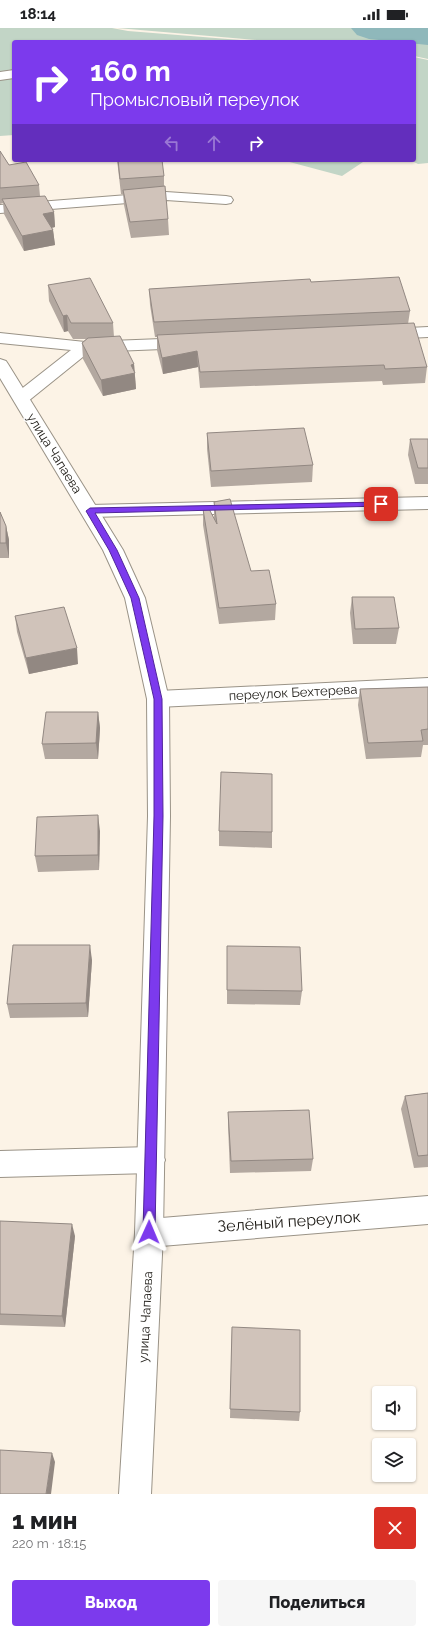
<!DOCTYPE html>
<html lang="ru">
<head>
<meta charset="utf-8">
<style>
  :root { --surface:#fff; --page:#f6f6f6; --text:#202124; --muted:#757577; --accent:#7c3aed }
  body { margin:0; font-family:Raleway,sans-serif; background:var(--page); color:var(--text); height:100vh; display:flex; flex-direction:column; font-size:15px; white-space:nowrap }
  * { box-sizing:border-box; margin:0 }
  p { font-size:13px; color:var(--muted) }
  .icon { flex:none; width:22px; height:22px; fill:none; stroke:currentColor; stroke-width:2; stroke-linecap:round; stroke-linejoin:round }
  .map { position:relative; height:1466px; overflow:hidden }
  .panel { display:flex; flex-direction:column; background:var(--surface); flex:1 }
  .panel>* { flex:none }
  .banner { position:absolute; left:12px; top:12px; width:404px; height:122px; border-radius:4px; box-shadow:0 1px 3px #0004; background:#7c3aed; color:#fff; overflow:hidden }
  .buttons { position:absolute; left:372px; top:1358px; display:grid; gap:8px }
  .buttons a { display:grid; place-items:center; width:44px; height:44px; border-radius:4px; background:var(--surface); box-shadow:0 1px 3px #0004; font-size:20px }
  .pin { position:absolute; display:grid; place-items:center; width:34px; height:34px; color:#fff; margin:-17px; border-radius:8px; box-shadow:0 2px 6px #0006 }
  .me { position:absolute; width:44px; margin:-22px; rotate:1deg; stroke-linejoin:round; filter:drop-shadow(0 0 3px #0008) }
  .turn { display:flex; align-items:center; gap:14px; height:84px; padding:0 12px; font-size:18px }
  .turn .icon { width:52px; height:52px; stroke-width:2.5 }
  .turn b { display:block; font-size:28px; line-height:34px }
  .lanes { display:flex; align-items:center; height:38px; padding:0 12px; background:#0003; justify-content:center; gap:20px; direction:ltr }
  .lanes .off { opacity:.35 }
  .round { display:grid; place-items:center; flex:none; width:42px; height:42px; border-radius:4px; background:var(--page) }
  .headline { display:flex; align-items:center; justify-content:space-between; height:68px; padding:0 12px }
  h1 { font-size:24px; font-weight:800; line-height:30px }
  .action { display:flex; gap:8px; margin-top:auto; padding:8px 12px }
  .action a { flex:1; height:46px; border-radius:4px; background:var(--accent); color:#fff; font-size:16px; font-weight:800; line-height:46px; text-align:center }
  .action a+a { background:var(--page); color:var(--text) }
  .status { display:flex; justify-content:space-between; align-items:center; height:28px; padding:0 20px; background:var(--surface); direction:ltr }
  .status svg { height:11px; fill:currentColor }
  .map>svg:first-child { display:block }
  .green { fill:#c2d5c6 }
  .lines { fill:none; stroke-linecap:round; stroke-linejoin:round }
  .river { fill:#8fb8bb; fill-rule:evenodd }
  .street-casing { stroke:#9a9387; stroke-width:2 }
  .secondary-casing { stroke:#9a9387; stroke-width:2 }
  .street { fill:#fff; fill-rule:evenodd }
  .secondary { fill:#fff; fill-rule:evenodd }
  .wall { fill:#b3a8a0 }
  .shaded-wall { fill:#928882 }
  .building { fill:#d0c3ba; stroke:#928882 }
  .route { fill:#7c3aed; stroke:#51269a }
  .labels { text-anchor:middle; stroke-width:3; stroke-linejoin:round; paint-order:stroke }
  .street-label { font-size:13px; fill:#1b1813; stroke:#fff }
  .near-street-label { font-size:16px; fill:#1b1813; stroke:#fff }
</style>
</head>
<body>
<div class="status"><b>18:14</b><svg viewBox="0 0 49 12"><path d="M0 12V9h3v3zM5 12V6h3v6zM10 12V3h3v9zM15 12V0h3v12zM26 1h20v11H26zM47 4h2v5h-2z"/></svg></div>
<div class="map">
<svg width="428" height="1466" viewBox="0 0 428 1466">
  <rect width="100%" height="100%" fill="#fcf3e6"/>
  <g class="green">
    <polygon points="0,0 112,0 128,3 267,14 14,14 14,107 0,108"/>
    <polygon points="117,0 428,0 428,31 414,28 414,14 279,14"/>
    <polygon points="414,29 428,32 428,135 418,136 410,132 414,132"/>
    <polygon points="282,132 366,132 342,148"/>
  </g>
  <g class="lines">
    <polygon class="river" points="351,0 428,0 428,17 369,11 357,7"/>
    <g class="street-casing">
      <g id="street">
        <polygon points="14,42 14,50 0,52 0,44"/>
        <polygon points="166,164 226,168 231,169 233,172 231,175 226,176 166,172 0,185 0,177"/>
        <polygon points="428,299 428,309 387,311 381,309 379,306 381,303 387,301"/>
        <polygon points="0,305 85,314 187,310 193,312 195,315 193,318 187,320 89,324 27,374 21,375 15,374 13,370 15,366 71,322 0,315"/>
        <polygon points="428,469 428,481 90,489 83,487 81,483 83,479 90,477"/>
        <polygon points="428,650 428,666 158,679 151,676 147,671 151,666 158,663"/>
        <polygon points="151,1119 161,1123 165,1132 161,1141 151,1145 0,1149 0,1123"/>
        <polygon points="428,1168 428,1196 149,1219 139,1215 135,1205 139,1195 149,1191"/>
      </g>
    </g>
    <g class="secondary-casing">
      <polygon id="secondary" points="0,331 6,333 8,336 123,522 145,570 169,671 170,788 163,1205 151,1466 119,1466 135,1205 148,788 147,671 125,570 103,522 0,350"/>
    </g>
    <use href="#street" class="street"/>
    <use href="#secondary" class="secondary"/>
  </g>
  <g class="wall">
    <polygon points="0,123 9,137 39,157 40,168 54,184 55,199 52,200 53,202 55,217 24,223 4,186 3,175 0,176"/>
    <polygon points="117,132 164,148 164,159 168,191 169,207 131,210 124,177 123,166 121,166"/>
    <polygon points="311,254 410,283 408,296 427,339 425,355 383,357 382,353 200,360 198,339 163,346 157,322 157,309 155,309 150,277 149,261"/>
    <polygon points="48,257 113,295 114,309 134,336 136,361 103,368 83,331 82,315 86,311 73,311 68,303 64,304 49,273"/>
    <polygon points="207,405 313,437 312,454 211,459 207,421"/>
    <polygon points="410,411 428,411 428,456 415,456 408,427"/>
    <polygon points="214,474 251,543 276,576 275,592 219,596 203,497 203,481 214,492"/>
    <polygon points="0,484 6,498 9,512 9,530 0,530"/>
    <polygon points="352,569 399,600 396,616 353,616 350,585"/>
    <polygon points="15,588 78,636 29,646 17,604"/>
    <polygon points="428,659 428,717 423,717 421,729 366,731 358,677 360,661"/>
    <polygon points="98,684 100,700 98,731 45,731 42,716"/>
    <polygon points="100,803 99,842 38,844 35,828"/>
    <polygon points="219,803 272,804 272,820 219,818"/>
    <polygon points="227,918 302,963 300,977 227,976"/>
    <polygon points="92,932 88,989 10,990 7,976"/>
    <polygon points="428,1065 428,1139 414,1140 401,1081 405,1068"/>
    <polygon points="228,1084 313,1131 311,1143 230,1145 228,1097"/>
    <polygon points="0,1193 75,1208 65,1299 0,1297"/>
    <polygon points="232,1299 300,1384 299,1393 230,1390"/>
  </g>
  <g class="shaded-wall">
    <polygon points="54,184 55,199 44,201 43,186"/>
    <polygon points="53,202 55,217 24,223 22,208"/>
    <polygon points="67,287 68,303 64,304 63,288"/>
    <polygon points="197,323 198,339 163,346 162,330"/>
    <polygon points="134,336 136,361 103,368 101,352 131,337"/>
    <polygon points="6,498 9,512 9,530 6,515"/>
    <polygon points="77,620 78,636 29,646 26,630"/>
    <polygon points="98,684 100,700 98,731 96,715"/>
    <polygon points="98,787 100,803 99,842 98,827"/>
    <polygon points="90,917 92,932 88,989 86,975"/>
    <polygon points="72,1196 75,1208 65,1299 62,1288"/>
    <polygon points="52,1425 55,1434 51,1466 46,1466"/>
  </g>
  <g class="building">
    <polygon points="0,123 9,137 26,134 39,157 0,160"/>
    <polygon points="118,132 162,132 164,148 120,151"/>
    <polygon points="165,158 168,191 130,194 123,162"/>
    <polygon points="45,168 54,184 43,186 53,202 22,208 2,171"/>
    <polygon points="399,249 410,283 154,294 149,261 310,251 311,254"/>
    <polygon points="90,250 113,295 71,295 67,287 63,288 48,257"/>
    <polygon points="414,295 427,339 385,341 384,337 200,344 197,323 162,330 157,307"/>
    <polygon points="120,308 134,336 131,337 135,345 101,352 82,315 88,310"/>
    <polygon points="304,400 313,437 211,443 207,405"/>
    <polygon points="410,411 428,411 428,440 418,440"/>
    <polygon points="230,471 251,543 269,542 276,576 219,580 203,481 208,479 217,496 214,474"/>
    <polygon points="0,484 6,498 6,515 0,515"/>
    <polygon points="352,569 394,569 399,600 355,601"/>
    <polygon points="64,579 77,620 26,630 15,588"/>
    <polygon points="428,659 428,701 421,702 423,713 368,715 360,661"/>
    <polygon points="46,684 98,684 96,715 42,716"/>
    <polygon points="221,744 272,746 272,804 219,803"/>
    <polygon points="98,787 98,827 35,828 37,789"/>
    <polygon points="13,917 90,917 86,975 7,976"/>
    <polygon points="227,918 300,919 302,963 227,962"/>
    <polygon points="428,1065 428,1127 418,1128 405,1068"/>
    <polygon points="309,1082 313,1131 231,1133 228,1084"/>
    <polygon points="0,1193 72,1196 62,1288 0,1286"/>
    <polygon points="232,1299 300,1302 300,1384 230,1381"/>
    <polygon points="0,1422 52,1425 46,1466 0,1466"/>
  </g>
  <polygon class="route" points="381,474 385,476 383,478 95,485 117,522 139,570 162,671 163,788 155,1204 153,1209 149,1210 145,1209 143,1204 154,788 154,671 131,570 109,522 86,483 90,480"/>
  <g class="labels">
    <g class="street-label">
      <text transform="translate(55 425) rotate(58)" y="5">улица Чапаева</text>
      <text transform="translate(293 664) rotate(-3)" y="5">переулок Бехтерева</text>
      <text transform="translate(145 1289) rotate(-87)" y="5">улица Чапаева</text>
    </g>
    <g class="near-street-label">
      <text transform="translate(289 1193) rotate(-4)" y="6">Зелёный переулок</text>
    </g>
  </g>
</svg>
<div class="buttons">
<a><svg class="icon" aria-label="sound" viewBox="0 0 24 24"><path d="M4 9h4l5-4v14l-5-4H4zM17 9q2 3 0 6"/></svg></a>
<a><svg class="icon" aria-label="layers" viewBox="0 0 24 24"><path d="M12 4l9 5-9 5-9-5zM3 14l9 5 9-5"/></svg></a>
</div>
<div class="pin" style="left:381px;top:476px;background:#d93025"><svg class="icon" aria-label="arrive" viewBox="0 0 24 24"><path d="M6 21V4h12l-3 4 3 4H6"/></svg></div>
<svg class="me" style="left:149px;top:1204px" viewBox="-20 -20 40 40"><path d="M0-17L14 15 0 8-14 15z" fill="#7c3aed" stroke="#fff" stroke-width="4"/></svg>
<div class="banner">
<div class="turn"><svg class="icon" aria-label="right" viewBox="0 0 24 24"><path d="M7 20v-9h11M14 6l5 5-5 5"/></svg><div><b>160 m</b>Промысловый переулок</div></div>
<div class="lanes"><svg class="icon off" aria-label="left" viewBox="0 0 24 24"><path d="M17 20v-9H6M10 6l-5 5 5 5"/></svg><svg class="icon off" aria-label="ahead" viewBox="0 0 24 24"><path d="M12 20V5M6 11l6-6 6 6"/></svg><svg class="icon" aria-label="right" viewBox="0 0 24 24"><path d="M7 20v-9h11M14 6l5 5-5 5"/></svg></div>
</div>
</div>
<section class="panel">
<div class="headline"><div><h1>1 мин</h1><p>220 m · 18:15</p></div><a class="round" style="background:#d93025;color:#fff"><svg class="icon" aria-label="close" viewBox="0 0 24 24"><path d="M6 6l12 12M18 6L6 18"/></svg></a></div>
<div class="action"><a>Выход</a><a>Поделиться</a></div>
</section>
</body>
</html>
